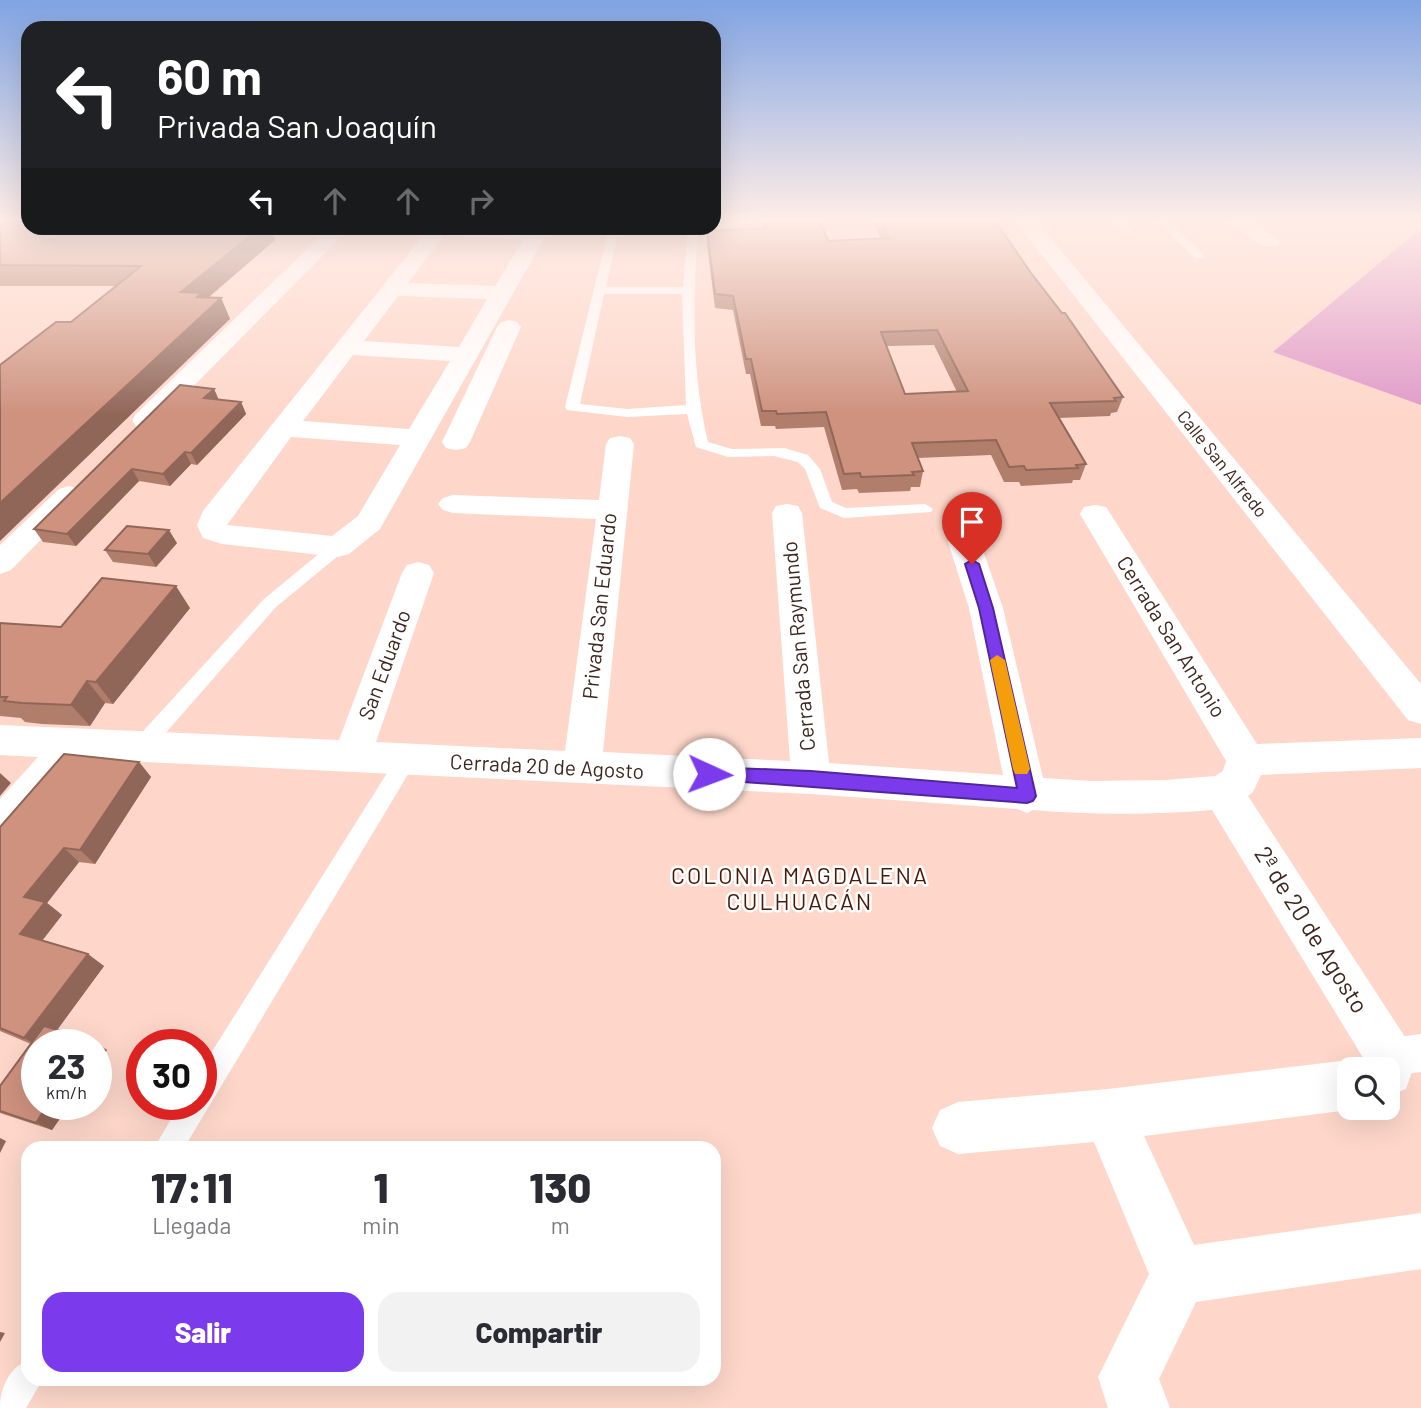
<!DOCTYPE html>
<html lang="es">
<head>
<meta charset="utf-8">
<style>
  :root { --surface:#fff; --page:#f2f2f3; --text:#2b2b33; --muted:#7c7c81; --accent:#7c3aed }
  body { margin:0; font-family:Barlow,sans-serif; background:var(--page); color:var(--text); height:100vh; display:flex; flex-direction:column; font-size:26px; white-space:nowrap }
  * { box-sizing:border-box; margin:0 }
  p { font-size:23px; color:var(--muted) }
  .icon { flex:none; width:38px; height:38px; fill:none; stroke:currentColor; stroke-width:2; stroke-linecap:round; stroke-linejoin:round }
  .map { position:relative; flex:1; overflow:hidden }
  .details { position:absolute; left:21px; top:1141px; width:700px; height:245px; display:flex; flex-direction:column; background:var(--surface); border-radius:21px; box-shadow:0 7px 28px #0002 }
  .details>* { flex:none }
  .banner { position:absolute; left:21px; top:21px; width:700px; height:214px; border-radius:21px; box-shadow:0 7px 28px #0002; background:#202124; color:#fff; overflow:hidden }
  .tools { position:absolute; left:1337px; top:1057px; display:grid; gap:14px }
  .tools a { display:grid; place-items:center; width:63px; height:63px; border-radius:14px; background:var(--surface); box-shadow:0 7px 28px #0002; font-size:35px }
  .speed { position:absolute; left:21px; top:1029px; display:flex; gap:14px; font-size:35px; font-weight:700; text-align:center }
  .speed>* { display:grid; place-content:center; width:91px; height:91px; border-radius:50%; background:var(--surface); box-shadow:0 7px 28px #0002; line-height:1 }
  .speed small { font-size:18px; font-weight:400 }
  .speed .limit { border:10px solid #d22; background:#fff; color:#111 }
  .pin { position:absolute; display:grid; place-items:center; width:60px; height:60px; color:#fff; margin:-72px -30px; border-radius:50% 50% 50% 0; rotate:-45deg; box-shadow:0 0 7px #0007 }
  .pin .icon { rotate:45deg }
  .me { position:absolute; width:77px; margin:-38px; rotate:92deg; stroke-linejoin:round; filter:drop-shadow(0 0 5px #0008) }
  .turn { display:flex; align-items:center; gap:24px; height:147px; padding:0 21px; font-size:32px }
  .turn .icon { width:91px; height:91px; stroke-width:2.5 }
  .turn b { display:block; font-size:49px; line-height:60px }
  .lanes { display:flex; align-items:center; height:66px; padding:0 21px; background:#0003; justify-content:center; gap:35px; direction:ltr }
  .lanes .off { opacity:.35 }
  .eta { display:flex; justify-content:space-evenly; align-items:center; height:119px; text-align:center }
  .eta b { font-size:42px; font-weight:800; line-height:49px }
  .primary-button { display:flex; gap:14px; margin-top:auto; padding:14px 21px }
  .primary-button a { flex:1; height:80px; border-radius:21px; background:var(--accent); color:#fff; font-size:28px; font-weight:800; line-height:80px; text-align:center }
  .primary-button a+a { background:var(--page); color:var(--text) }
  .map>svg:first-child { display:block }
  .green { fill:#e09ac9 }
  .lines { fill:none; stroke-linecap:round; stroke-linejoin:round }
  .service { fill:#fff; fill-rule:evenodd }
  .pedestrian { fill:#fff; fill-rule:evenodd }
  .minor { fill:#fff; fill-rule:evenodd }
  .wall { fill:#b17e6c; fill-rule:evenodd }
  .shaded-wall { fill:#906658 }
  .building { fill:#ce927e; stroke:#906658; stroke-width:2; fill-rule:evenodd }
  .route { fill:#7c3aed; stroke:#51269a; stroke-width:2 }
  .slow { fill:#f59e0b }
  .labels { text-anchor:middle; stroke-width:5; stroke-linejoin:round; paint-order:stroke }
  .far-street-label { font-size:18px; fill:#3e261e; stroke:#fff }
  .street-label { font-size:21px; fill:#3e261e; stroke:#fff }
  .neighbourhood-label { font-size:23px; letter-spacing:2px; fill:#491907; stroke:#fff }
  .near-street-label { font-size:24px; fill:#3e261e; stroke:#fff }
</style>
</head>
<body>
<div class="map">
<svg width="1421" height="1408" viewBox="0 0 1421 1408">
  <rect width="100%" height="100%" fill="#fed7ca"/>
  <polygon class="green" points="1421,228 1421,405 1273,352"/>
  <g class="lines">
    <g class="service">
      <polygon points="1110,218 1121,218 1133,232 1124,234"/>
      <polygon points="1153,218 1164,218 1203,254 1203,258 1195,258"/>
      <path d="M609,228h10l-13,59h77l5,-59h10c-5,70 -7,144 10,214l24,7 52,-1 24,7 12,14 12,33 14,6 79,-4 8,5 -2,3 -87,6 -24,-10 -15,-39 -7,-7 -24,-6 -46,1 -32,-10 -9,-33 -60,3 -60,-7 -2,-3zM604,294h78l4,111 -59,4 -47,-5z"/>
      <polygon points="338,542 346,547 344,551 276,607 149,752 142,754 135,752 132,746 135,740 264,599 332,543"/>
      <polygon points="406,752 413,754 416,760 413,766 184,1148 154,1148 180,1104 201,1104 201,1069 399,754"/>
      <path d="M28,1360v19h15l-17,29h-26c0,-20 9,-40 28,-48z"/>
    </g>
    <polygon class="pedestrian" points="1421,1034 1421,1072 1390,1076 1388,1069 1376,1069 1371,1057 1377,1044 1390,1038"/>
    <g class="minor">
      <polygon points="1013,218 1034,218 1421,684 1421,724 1408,720"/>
      <polygon points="1223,218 1247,218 1280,242 1277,246 1263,246"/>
      <polygon points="329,228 350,228 154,426 145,428 136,426 132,420 136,414"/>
      <path d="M429,228h121l-170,301 -31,25 -11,3 -116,-13 -19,-6 -6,-13 6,-14zM444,235l79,5 -28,46 -87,-3zM398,296l89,3 -28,48 -95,-6zM353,355l97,6 -41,68 -106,-8zM291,437l109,8 -42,71 -26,20 -105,-11z"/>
      <polygon points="509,320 517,322 521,327 470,442 466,448 456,450 446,448 442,442 497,327 501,322"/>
      <path d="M620,436l10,2 4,6 -31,308 187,9 -18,-248 4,-7 11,-2 11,2 4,7 27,250 174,12 -34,-167 -21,-66 5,-7 11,-3 11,3 5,7 23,66 40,170 49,3 74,-1 49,-4 8,-5 3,-10 -146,-247 4,-7 11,-2 11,2 151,237 164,-6v30l-160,7 -8,17 -5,4 159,244c9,21 7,27 -1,49l-18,7v-27h-39v39h6l-6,2 -205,26 50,109 227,-32v56l-225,33 -37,77 11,29h-62l-10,-31 51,-103 -55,-132 -136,12 -18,-8 -8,-18 8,-18 18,-8 150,-13 241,-29 15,6 1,-5 -153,-251c-60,5 -118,5 -179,0l-6,3 -10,-4 -206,-15 -728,-35 -68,80 -15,6v-46l38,-42 -38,-2v-30l339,15 63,-167 5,-8 11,-3 11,3 5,8 -58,169 189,9 31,-232 -143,-6 -10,-3 -5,-6 5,-6 10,-3 146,5 7,-56 4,-6z"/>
      <polygon points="69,486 79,489 84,495 79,501 11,570 0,574 0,545 59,489"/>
    </g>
  </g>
  <g class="wall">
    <polygon points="0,218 275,240 208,298 221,298 230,319 71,322 116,286 0,286"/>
    <path d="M762,218h57l9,23 53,-2 -7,-15 1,-6 62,4 94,51 92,124 -6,15 -6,1 -1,3 -51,2 27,46 -6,16h-7l-1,3 -51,3 -2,-4h-15l-13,-27 -73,3 5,13 -3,16h-9l-1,4 -51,2 -2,-4 -15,1 -18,-63 -48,2 -1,-3h-14l-11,-52h-4l-13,-64 -18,-2 -8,-63v-14l55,-3zM934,345l23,47 -52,2 -19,-48z"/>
    <polygon points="214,389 219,400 241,402 246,414 197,465 191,464 170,486 139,481 76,546 43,542 34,529"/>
    <polygon points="177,543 156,567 113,562 105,550"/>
    <polygon points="190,608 113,704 105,703 90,726 42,724 25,722 21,718 0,716 0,623 61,627"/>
    <polygon points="139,762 151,777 95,864 79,862 47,903 62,915 42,941 104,966 57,1030 107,1050 52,1130 0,1113 0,1086 31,1044 0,1031 0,827"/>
  </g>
  <g class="shaded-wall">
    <polygon points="260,228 271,228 275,240 205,300 221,298 230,319 0,541 0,503 181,292"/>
    <polygon points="214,389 219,401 204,398"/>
    <polygon points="241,402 246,414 197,465 191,453"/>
    <polygon points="185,452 191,464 170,486 163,474"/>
    <polygon points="132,469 139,481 76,546 67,534"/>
    <polygon points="169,530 177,543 156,567 148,554"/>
    <polygon points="176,586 190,608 113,704 96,682"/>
    <polygon points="87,681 105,703 90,726 71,705"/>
    <polygon points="139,762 151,777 95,864 80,850"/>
    <polygon points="0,773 11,783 0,796"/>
    <polygon points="64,848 79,862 47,903 62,915 37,947 20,934 24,897"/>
    <polygon points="88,954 104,966 46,1045 37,1045 24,1038"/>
    <polygon points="92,1040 107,1050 96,1065 96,1045 89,1045"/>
    <polygon points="48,1104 70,1104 52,1130 36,1123"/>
    <polygon points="0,1138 6,1141 0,1153"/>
    <polygon points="0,1332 5,1333 0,1342"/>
  </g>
  <g class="building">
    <polygon points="0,218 28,218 28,228 260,228 181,292 202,293 197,297 221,298 0,503 0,365 56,322 71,322 141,266 0,265"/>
    <path d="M763,218h56l9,23 61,-3 -9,-20h55l2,4h59l35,51 31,40h3l58,84 -9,1 2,3 -66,2 36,61 -10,1 2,3 -52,2 -2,-4 -15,1 -13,-27 -84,3 11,28 -11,1 2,3 -53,2 -1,-4 -16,1 -18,-62 -49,2 -1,-3h-14l-11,-52h-5l-13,-63 -18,-2 -8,-63 59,-3zM937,330l31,61 -63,3 -24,-62z"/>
    <polygon points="180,385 214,389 204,398 241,402 191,453 185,452 163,474 132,469 67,534 34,529"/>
    <polygon points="127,526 169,530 148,554 105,550"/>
    <polygon points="102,578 176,586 96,682 87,681 71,705 22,703 4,701 7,697 0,697 0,623 61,627"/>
    <polygon points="64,754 139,762 80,850 64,848 24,897 45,902 20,934 88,954 24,1038 0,1028 0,827"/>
    <polygon points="44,1026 92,1040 89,1045 37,1045 37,1104 48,1104 36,1123 0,1111 0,1086"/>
  </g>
  <linearGradient id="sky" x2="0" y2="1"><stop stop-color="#80a4e3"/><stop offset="0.53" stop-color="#ffede7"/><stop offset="1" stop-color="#ffede7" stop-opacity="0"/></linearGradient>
  <rect width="1421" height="415" fill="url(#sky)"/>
  <polygon class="route" points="972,560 979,564 993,608 1036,796 1033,801 1027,803 703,779 701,774 703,769 709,767 811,771 1017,788 979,608 965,564"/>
  <polygon class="slow" points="997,655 1005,660 1030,769 1027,774 1015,774 1013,769 990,660"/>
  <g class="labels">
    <g class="far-street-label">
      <text transform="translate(1222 464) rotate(51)" y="6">Calle San Alfredo</text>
    </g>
    <g class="street-label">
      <text transform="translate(600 606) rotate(-84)" y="7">Privada San Eduardo</text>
      <text transform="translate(1171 637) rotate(58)" y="7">Cerrada San Antonio</text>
      <text transform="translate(799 646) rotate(-95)" y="7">Cerrada San Raymundo</text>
      <text transform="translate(385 665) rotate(-70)" y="7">San Eduardo</text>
      <text transform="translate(547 767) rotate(3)" y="7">Cerrada 20 de Agosto</text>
    </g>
    <g class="neighbourhood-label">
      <text x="800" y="884">COLONIA MAGDALENA<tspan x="800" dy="26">CULHUACÁN</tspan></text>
    </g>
    <g class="near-street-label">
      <text transform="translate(1311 930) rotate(58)" y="8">2ª de 20 de Agosto</text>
    </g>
  </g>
</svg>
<div class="tools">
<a><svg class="icon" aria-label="search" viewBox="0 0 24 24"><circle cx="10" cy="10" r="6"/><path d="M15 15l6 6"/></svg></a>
</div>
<div class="speed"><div>23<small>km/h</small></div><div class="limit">30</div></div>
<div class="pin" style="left:972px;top:564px;background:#d93025"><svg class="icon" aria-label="arrive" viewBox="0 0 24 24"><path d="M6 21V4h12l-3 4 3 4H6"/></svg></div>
<svg class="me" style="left:709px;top:774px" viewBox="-20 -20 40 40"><circle r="19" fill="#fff"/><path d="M0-13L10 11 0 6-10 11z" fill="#7c3aed"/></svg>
<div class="banner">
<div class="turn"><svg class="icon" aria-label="left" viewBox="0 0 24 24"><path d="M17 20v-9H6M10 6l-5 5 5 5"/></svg><div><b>60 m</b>Privada San Joaquín</div></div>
<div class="lanes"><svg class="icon" aria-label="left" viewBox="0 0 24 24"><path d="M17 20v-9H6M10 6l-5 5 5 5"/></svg><svg class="icon off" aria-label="ahead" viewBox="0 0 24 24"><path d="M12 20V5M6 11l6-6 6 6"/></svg><svg class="icon off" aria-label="ahead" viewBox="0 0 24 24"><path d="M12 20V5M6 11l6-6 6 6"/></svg><svg class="icon off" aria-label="right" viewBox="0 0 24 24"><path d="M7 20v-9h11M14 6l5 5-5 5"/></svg></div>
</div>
<section class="details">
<div class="eta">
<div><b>17:11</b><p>Llegada</p></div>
<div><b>1</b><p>min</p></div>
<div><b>130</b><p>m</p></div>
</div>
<div class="primary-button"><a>Salir</a><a>Compartir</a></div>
</section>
</div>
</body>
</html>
